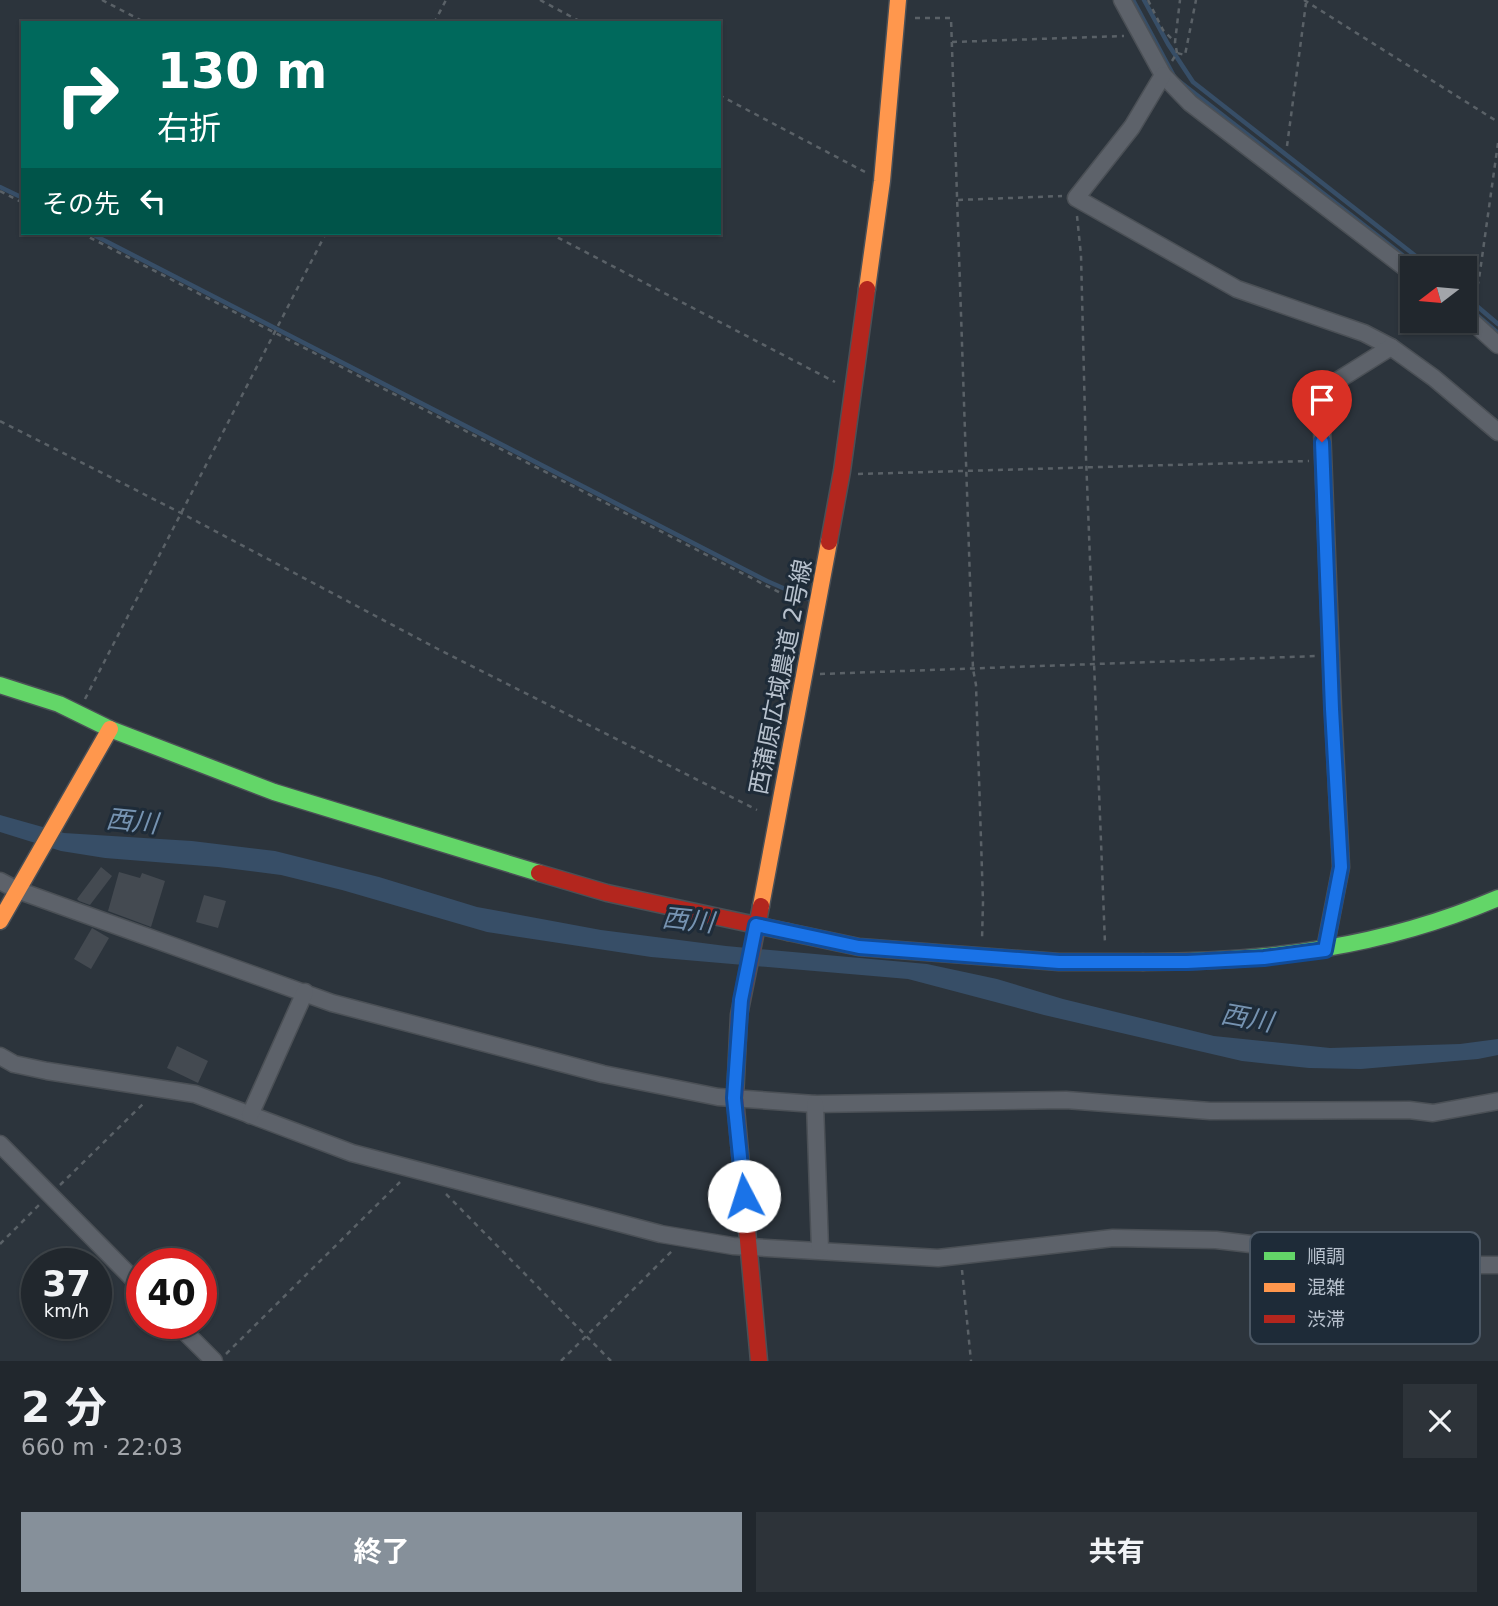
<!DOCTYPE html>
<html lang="ja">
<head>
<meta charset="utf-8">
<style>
  :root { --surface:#21272d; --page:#2d3339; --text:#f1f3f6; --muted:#a2a5aa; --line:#3e4449; --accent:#86909a }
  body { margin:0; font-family:"DejaVu Sans","Noto Sans JP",sans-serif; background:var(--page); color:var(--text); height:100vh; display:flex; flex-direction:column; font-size:26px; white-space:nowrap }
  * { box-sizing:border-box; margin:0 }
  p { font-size:23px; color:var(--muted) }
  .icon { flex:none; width:38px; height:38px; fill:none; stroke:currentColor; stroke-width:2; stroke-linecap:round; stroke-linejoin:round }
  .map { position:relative; height:1361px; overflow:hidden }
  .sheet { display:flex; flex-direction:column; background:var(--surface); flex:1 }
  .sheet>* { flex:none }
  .guide { position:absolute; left:21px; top:21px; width:700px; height:214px; border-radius:0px; box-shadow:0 2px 5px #0004,0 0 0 2px var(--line); background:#00695c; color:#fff; overflow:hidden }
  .needle { width:46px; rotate:254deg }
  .tools { position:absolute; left:1400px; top:256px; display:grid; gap:14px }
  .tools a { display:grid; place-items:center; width:77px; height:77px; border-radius:0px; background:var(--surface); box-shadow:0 2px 5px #0004,0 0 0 2px var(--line); font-size:35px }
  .speed { position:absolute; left:21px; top:1248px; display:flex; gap:14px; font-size:35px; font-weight:700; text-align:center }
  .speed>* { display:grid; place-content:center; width:91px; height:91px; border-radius:50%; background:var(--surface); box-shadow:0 2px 5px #0004,0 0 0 2px var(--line); line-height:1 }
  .speed small { font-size:18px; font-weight:400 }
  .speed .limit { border:10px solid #d22; background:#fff; color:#111 }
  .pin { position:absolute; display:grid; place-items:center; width:60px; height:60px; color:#fff; margin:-72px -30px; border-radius:50% 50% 50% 0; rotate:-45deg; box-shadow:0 0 7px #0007 }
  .pin .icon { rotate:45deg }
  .me { position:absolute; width:77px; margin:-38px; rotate:355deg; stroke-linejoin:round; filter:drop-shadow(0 0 5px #0008) }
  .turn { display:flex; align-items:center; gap:24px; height:147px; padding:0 21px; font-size:32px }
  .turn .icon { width:91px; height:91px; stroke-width:2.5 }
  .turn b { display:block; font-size:49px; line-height:60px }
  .then { display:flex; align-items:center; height:66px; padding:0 21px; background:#0003; gap:14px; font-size:26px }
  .round { display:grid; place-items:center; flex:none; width:74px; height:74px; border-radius:0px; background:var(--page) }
  .overview { display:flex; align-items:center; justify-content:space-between; height:119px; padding:0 21px }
  h1 { font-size:42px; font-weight:700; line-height:52px }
  .action { display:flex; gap:14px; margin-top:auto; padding:14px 21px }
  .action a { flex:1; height:80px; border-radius:0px; background:var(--accent); color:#fff; font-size:28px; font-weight:700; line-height:80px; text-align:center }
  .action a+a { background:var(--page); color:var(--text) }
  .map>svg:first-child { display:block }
  .water { fill:#374e67 }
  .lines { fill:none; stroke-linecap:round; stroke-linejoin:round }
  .stream { stroke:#374e67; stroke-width:4.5 }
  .building { fill:#444a51 }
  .street-casing { stroke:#4b5056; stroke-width:19 }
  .fast-casing { stroke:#4b5056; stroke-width:19 }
  .slow-casing { stroke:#4b5056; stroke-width:19 }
  .jam-casing { stroke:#4b5056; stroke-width:19 }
  .path { stroke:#5a6167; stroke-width:2.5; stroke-dasharray:5 5; stroke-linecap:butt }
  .street { stroke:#5d626a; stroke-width:16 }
  .fast { stroke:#63d668; stroke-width:16 }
  .slow { stroke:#ff974d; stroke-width:16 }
  .jam { stroke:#b3261e; stroke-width:16 }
  .route-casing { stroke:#114b97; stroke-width:18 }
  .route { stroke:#1a73e8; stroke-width:12 }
  .labels { text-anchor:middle; stroke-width:6; stroke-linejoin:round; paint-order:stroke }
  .street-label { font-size:24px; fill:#b7c1cd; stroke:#1e2b38 }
  .water-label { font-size:26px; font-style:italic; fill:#7693b1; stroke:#1e2b38 }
  .key { fill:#1e2b38; stroke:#4c5865; stroke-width:2 }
  .key-label { font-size:19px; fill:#b7c1cd }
</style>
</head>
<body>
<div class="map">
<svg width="1498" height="1361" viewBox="0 0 1498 1361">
  <rect width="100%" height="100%" fill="#2c343c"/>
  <polygon class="water" points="0,815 64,833 192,841 275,851 379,877 477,907 601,930 726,946 927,964 997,979 1063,999 1214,1036 1330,1048 1460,1044 1498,1039 1498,1055 1478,1059 1361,1069 1309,1068 1242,1061 1044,1015 908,979 651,957 487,932 342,890 281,875 218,867 105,858 61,851 0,832"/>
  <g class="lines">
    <g class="stream">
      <polyline points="1133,0 1175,78 1419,268"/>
      <polyline points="1144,0 1168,44 1193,82 1431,268"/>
      <polyline points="0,187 23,198"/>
      <polyline points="90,233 767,581 808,599"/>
      <polyline points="1465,296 1498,324"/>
      <polyline points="1465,305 1498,333"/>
    </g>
  </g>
  <g class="building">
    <polygon points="101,867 112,876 90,905 79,901 77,899"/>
    <polygon points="119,872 140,878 142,873 165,881 151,927 108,911"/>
    <polygon points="204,895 226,901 218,928 196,922"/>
    <polygon points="92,928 109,938 91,969 74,959"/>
    <polygon points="177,1046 208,1061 198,1083 167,1068"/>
  </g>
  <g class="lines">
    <g class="street-casing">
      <g id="street">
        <polyline points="1122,0 1163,75 1190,103 1412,273"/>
        <polyline points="1163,75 1132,127 1076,198 1237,289 1364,333 1391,347 1434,378 1498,432"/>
        <polyline points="1465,315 1498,345"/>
        <polyline points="0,881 17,890 332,1003 603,1074 718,1097 815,1104 1066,1100 1210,1111 1409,1110 1433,1113 1498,1101"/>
        <polyline points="1325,949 1341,867 1333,709 1321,403 1323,393 1332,384 1391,347"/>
        <polyline points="0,1056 14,1064 47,1071 195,1094 352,1153 661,1234 733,1246 938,1258 1113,1238 1216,1240 1268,1246 1324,1268 1360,1275 1401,1277 1455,1265 1498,1265"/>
        <polyline points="815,1104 820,1249"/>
        <polyline points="250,1115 305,992"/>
        <polyline points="0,1144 142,1288"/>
        <polyline points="176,1323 214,1361"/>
      </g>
    </g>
    <g class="fast-casing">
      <g id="fast">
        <polyline points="0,685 59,704 110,729 274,792 539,873"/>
        <path d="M1143,962c125,0 240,-15 355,-64"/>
      </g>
    </g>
    <g class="slow-casing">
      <g id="slow">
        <polyline points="867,289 882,181 898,0"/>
        <polyline points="761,906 829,542"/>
        <polyline points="0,921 110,729"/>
        <polyline points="788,932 859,947 1059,962 1143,962"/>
      </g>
    </g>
    <g class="jam-casing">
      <g id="jam">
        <polyline points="829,542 842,471 867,289"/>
        <polyline points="539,873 607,893 788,932"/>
        <polyline points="759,1361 735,1098 739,1015 761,906"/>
      </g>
    </g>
    <g class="path">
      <polyline points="102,0 146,23"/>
      <polyline points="540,0 583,23"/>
      <polyline points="1148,0 1163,30 1175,42"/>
      <polyline points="1304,0 1498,122"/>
      <polyline points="915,18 951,18 973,669 976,685 983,902 982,940"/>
      <polyline points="434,23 446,0"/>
      <polyline points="952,42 1124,36"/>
      <polyline points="1177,53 1175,42 1180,0"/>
      <polyline points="1172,61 1177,53 1185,55 1196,0"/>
      <polyline points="719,95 865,172"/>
      <polyline points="1287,146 1306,3"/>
      <polyline points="0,191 23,203"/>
      <polyline points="958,200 1062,196"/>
      <polyline points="1077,216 1081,255 1086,457 1105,944"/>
      <polyline points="81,233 800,603"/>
      <polyline points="549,233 835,382"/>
      <polyline points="1473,306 1479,279 1498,143"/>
      <polyline points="0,421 181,513 436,648 757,810"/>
      <polyline points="858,474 1309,461"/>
      <polyline points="820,674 1317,656"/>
      <polyline points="85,699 326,233"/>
      <polyline points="60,1185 145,1102"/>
      <polyline points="446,1194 611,1361"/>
      <polyline points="0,1244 40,1204"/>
      <polyline points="962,1270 971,1361"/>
      <polyline points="226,1354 400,1182"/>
      <polyline points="561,1361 673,1250"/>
    </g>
    <use href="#street" class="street"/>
    <use href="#fast" class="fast"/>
    <use href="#slow" class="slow"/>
    <use href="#jam" class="jam"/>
  </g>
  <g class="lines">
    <g class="route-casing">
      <polyline id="route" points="744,1196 734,1098 741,1000 756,925 859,947 1059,962 1187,962 1264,958 1325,950 1341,867 1332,709 1322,442"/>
    </g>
    <use href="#route" class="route"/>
  </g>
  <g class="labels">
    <g class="street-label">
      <text transform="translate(781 677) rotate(-79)" y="8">西蒲原広域農道 2号線</text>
    </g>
    <g class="water-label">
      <text transform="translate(132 821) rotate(6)" y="9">西川</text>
      <text transform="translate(688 920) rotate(6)" y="9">西川</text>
      <text transform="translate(1247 1018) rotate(10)" y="9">西川</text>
    </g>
  </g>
  <rect x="1250" y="1232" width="230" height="112" rx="10" class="key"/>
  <rect x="1264" y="1252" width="31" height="8" fill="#63d668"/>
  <rect x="1264" y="1283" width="31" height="9" fill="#ff974d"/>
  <rect x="1264" y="1315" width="31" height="8" fill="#b3261e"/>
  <g class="key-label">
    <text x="1307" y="1263">順調</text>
    <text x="1307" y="1294">混雑</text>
    <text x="1307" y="1326">渋滞</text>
  </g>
</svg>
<div class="tools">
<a><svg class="needle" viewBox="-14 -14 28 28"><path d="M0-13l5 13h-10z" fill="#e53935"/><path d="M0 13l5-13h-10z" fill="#a2a5aa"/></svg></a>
</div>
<div class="speed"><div>37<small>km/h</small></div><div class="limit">40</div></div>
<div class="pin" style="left:1322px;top:442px;background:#d93025"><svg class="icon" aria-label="arrive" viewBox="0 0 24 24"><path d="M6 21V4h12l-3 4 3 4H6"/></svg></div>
<svg class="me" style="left:744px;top:1196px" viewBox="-20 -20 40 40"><circle r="19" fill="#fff"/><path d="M0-13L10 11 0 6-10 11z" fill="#1a73e8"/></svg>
<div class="guide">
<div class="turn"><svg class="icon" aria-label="right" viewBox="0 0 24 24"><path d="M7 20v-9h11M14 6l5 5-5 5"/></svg><div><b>130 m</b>右折</div></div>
<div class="then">その先<svg class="icon" aria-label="left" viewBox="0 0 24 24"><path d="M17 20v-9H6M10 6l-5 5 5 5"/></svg></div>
</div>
</div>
<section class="sheet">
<div class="overview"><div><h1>2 分</h1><p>660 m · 22:03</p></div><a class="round"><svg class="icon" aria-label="close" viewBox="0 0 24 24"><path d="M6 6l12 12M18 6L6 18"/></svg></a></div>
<div class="action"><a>終了</a><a>共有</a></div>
</section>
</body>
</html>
